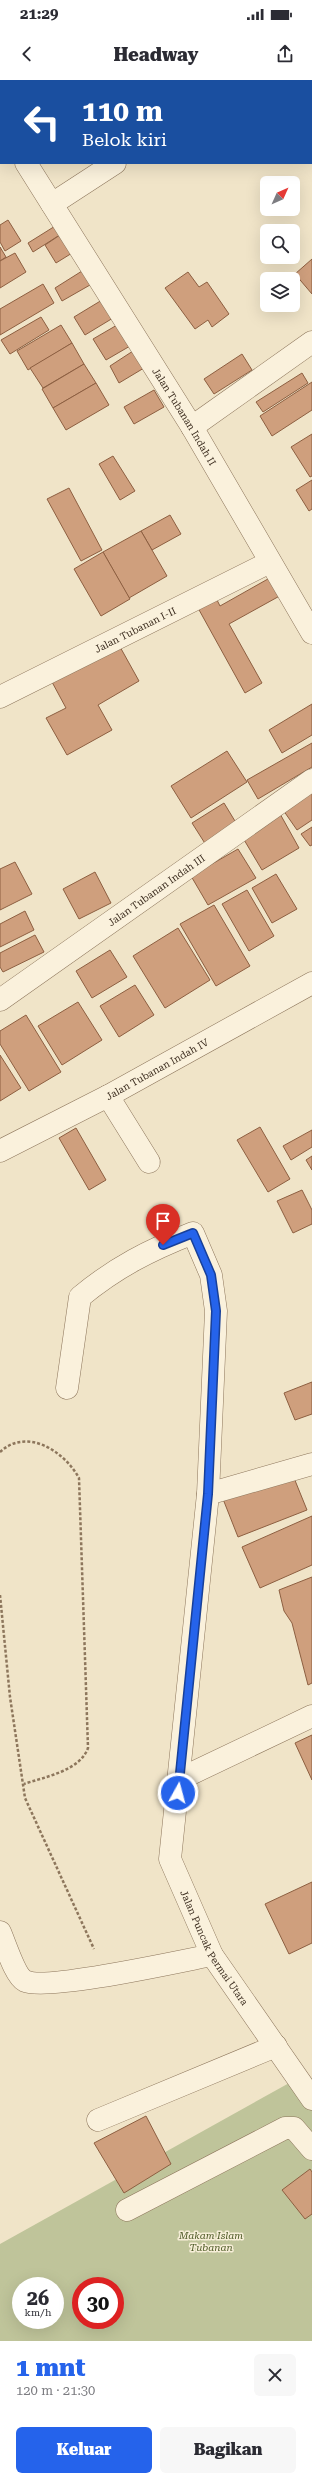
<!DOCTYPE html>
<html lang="id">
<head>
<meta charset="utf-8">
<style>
  :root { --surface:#fff; --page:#f7f7f7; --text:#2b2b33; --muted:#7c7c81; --accent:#2563eb }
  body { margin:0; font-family:"Roboto Serif",serif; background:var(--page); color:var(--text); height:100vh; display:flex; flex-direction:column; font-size:15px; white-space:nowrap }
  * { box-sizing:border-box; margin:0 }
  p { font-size:13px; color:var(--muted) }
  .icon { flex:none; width:22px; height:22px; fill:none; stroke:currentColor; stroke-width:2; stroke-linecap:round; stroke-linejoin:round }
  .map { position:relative; height:2261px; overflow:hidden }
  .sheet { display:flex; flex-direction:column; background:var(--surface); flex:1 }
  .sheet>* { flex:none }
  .guide { position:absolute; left:0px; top:0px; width:312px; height:84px; box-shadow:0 4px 16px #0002; background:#1a4fa0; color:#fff; overflow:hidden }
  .needle { width:26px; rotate:45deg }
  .controls { position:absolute; left:260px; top:96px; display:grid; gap:8px }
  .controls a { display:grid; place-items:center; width:40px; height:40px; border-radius:6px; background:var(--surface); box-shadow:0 4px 16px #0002; font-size:20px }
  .speed { position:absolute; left:12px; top:2197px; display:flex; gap:8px; font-size:20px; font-weight:700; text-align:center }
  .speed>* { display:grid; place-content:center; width:52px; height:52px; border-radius:50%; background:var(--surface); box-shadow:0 4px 16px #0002; line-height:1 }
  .speed small { font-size:10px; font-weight:400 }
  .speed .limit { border:6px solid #d22; background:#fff; color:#111 }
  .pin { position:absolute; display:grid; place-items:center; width:34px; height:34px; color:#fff; margin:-41px -17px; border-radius:50% 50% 50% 0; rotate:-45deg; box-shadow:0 0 4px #0007 }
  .pin .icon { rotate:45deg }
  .me { position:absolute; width:44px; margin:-22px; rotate:7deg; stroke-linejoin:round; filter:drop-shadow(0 0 3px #0008) }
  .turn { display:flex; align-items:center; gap:14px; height:84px; padding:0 16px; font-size:18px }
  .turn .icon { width:52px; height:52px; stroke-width:2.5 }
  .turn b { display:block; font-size:28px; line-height:34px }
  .round { display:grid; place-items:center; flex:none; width:42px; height:42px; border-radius:6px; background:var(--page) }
  .headline { display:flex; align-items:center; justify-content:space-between; height:68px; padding:0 16px }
  h1 { font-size:24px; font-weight:800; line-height:30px; color:var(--accent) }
  .button { display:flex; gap:8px; margin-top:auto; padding:8px 16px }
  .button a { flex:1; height:46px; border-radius:6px; background:var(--accent); color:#fff; font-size:16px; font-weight:800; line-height:46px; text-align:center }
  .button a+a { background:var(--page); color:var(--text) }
  .status { display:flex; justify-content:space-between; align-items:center; height:28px; padding:0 20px; background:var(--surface); direction:ltr }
  .status svg { height:11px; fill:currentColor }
  header { display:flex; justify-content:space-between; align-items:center; height:52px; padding:0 16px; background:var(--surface); font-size:18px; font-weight:800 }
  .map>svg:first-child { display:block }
  .cemetery { fill:#bfc49a; fill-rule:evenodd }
  .building { fill:#cf9f7d; stroke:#8d5f41 }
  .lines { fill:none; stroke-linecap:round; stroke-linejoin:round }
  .minor-casing { stroke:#8d765c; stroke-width:23 }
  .path { stroke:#8d765c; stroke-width:2.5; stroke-dasharray:3 2; stroke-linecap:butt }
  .minor { stroke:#faf1dc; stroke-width:22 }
  .route-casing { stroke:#184099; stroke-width:10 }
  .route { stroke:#2563eb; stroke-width:7 }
  .labels { text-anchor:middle; stroke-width:3; stroke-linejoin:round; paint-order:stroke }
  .street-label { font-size:10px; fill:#3d2e20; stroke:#f7eed8 }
  .park-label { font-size:10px; font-style:italic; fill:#4d5a26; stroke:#f7eed8 }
</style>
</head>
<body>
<div class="status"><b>21:29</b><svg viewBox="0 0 49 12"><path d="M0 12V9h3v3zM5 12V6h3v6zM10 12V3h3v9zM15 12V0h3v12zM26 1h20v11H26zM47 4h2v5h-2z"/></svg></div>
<header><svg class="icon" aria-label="back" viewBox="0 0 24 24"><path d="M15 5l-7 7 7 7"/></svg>Headway<svg class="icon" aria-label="share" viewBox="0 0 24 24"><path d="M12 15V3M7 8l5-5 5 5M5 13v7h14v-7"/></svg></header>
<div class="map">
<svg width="312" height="2261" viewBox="0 0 312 2261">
  <rect width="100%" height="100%" fill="#f0e4c8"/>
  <path class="cemetery" d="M291,2002l21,24v235h-312v-97zM21,2206h34v34h-34zM81,2206h34v34h-34z"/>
  <g class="building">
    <polygon points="63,0 116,0 117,1 64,1"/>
    <polygon points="116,0 165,0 164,1"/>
    <polygon points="8,140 21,161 5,171 0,162 0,145"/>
    <polygon points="60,143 66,151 33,172 28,163"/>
    <polygon points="66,151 77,170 56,183 45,165"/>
    <polygon points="0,167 6,177 0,181"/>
    <polygon points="15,173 26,192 0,208 0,181"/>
    <polygon points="312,179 312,214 295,194"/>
    <polygon points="82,191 90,205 62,221 55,208"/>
    <polygon points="188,192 199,207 207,202 229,234 212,247 208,240 195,249 165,208"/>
    <polygon points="43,204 54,223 0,255 0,229"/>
    <polygon points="107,217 118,235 85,255 74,237"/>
    <polygon points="41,237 49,250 10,274 1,260"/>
    <polygon points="124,241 137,262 106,280 93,259"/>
    <polygon points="61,245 72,263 28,290 17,271"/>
    <polygon points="72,263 84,284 43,308 30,288"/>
    <polygon points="133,271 144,288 119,303 110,286"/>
    <polygon points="242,274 252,290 214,314 204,299"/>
    <polygon points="84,284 96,303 53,328 42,309"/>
    <polygon points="302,293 308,303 263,332 256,322"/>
    <polygon points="312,302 312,330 272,356 260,336"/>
    <polygon points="96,303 109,325 66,350 53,328"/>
    <polygon points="154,310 164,327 134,344 124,327"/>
    <polygon points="312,354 312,396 310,397 291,367"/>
    <polygon points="113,376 135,411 120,420 99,384"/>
    <polygon points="312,400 312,429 309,431 296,410"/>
    <polygon points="69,408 102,470 81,481 47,419"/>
    <polygon points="170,435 181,454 152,470 141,451"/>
    <polygon points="141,451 167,496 129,518 103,472"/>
    <polygon points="103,472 130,519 101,536 74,489"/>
    <polygon points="275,495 285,513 229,544 262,603 245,613 198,528 216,518 220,526"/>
    <polygon points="119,565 139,601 98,625 112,650 67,675 46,638 66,628 52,602"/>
    <polygon points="312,624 312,655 282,673 269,650"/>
    <polygon points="312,663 312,687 258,719 247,700"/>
    <polygon points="227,671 247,702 191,738 171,706"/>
    <polygon points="312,705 312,740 297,750 281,727"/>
    <polygon points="224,723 238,746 206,765 192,743"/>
    <polygon points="279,732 299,768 262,790 240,753"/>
    <polygon points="312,747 312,765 310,766 301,754"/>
    <polygon points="238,769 256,798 208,825 191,796"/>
    <polygon points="15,782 32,814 0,830 0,789"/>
    <polygon points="95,792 111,823 79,839 63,809"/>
    <polygon points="276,794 297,829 272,843 252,808"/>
    <polygon points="247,810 274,856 249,871 222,824"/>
    <polygon points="214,825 250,886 216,906 180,844"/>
    <polygon points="25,831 34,850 0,867 0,844"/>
    <polygon points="178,848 210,900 165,928 133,876"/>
    <polygon points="35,855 44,872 3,892 0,887 0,873"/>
    <polygon points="110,870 127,897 92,918 76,891"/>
    <polygon points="135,905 154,935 119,957 100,926"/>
    <polygon points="78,922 102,960 62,985 38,946"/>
    <polygon points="26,935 61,992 29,1011 0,964 0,951"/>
    <polygon points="0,975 21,1008 0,1021"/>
    <polygon points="260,1047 290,1099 268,1112 237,1060"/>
    <polygon points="76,1048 106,1100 89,1110 59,1058"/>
    <polygon points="312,1050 312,1067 291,1080 283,1066"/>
    <polygon points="312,1076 312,1090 306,1080"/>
    <polygon points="302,1110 312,1130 312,1144 293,1153 277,1121"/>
    <polygon points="312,1302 312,1334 295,1340 284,1313"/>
    <polygon points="292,1393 307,1430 238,1457 223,1419"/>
    <polygon points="312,1436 312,1485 260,1508 242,1467"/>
    <polygon points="312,1497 312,1603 308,1605 292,1543 284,1531 279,1510"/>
    <polygon points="312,1655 312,1700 295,1663"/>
    <polygon points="312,1802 312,1863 289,1874 265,1824"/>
    <polygon points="146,2036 171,2084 124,2113 94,2063"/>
    <polygon points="310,2089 312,2092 312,2134 305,2139 282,2110"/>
  </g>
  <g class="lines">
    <g class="minor-casing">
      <g id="minor">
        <polyline points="241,1 243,0"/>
        <polyline points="0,41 1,42"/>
        <path id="s1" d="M26,83l166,264 120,206"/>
        <polyline points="52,124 115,83"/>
        <polyline points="192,347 312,262"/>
        <path id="s2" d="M0,617l270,-135"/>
        <path id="s3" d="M0,920l312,-220"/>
        <polyline points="108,1016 149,1082"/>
        <path id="s4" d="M0,1071l108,-55 204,-113"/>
        <path id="s5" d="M67,1308l13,-91c36,-30 70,-47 113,-64l18,42 5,36 -8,183 -38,365 42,96 100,144"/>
        <polyline points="208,1414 312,1384"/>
        <polyline points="180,1699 312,1636"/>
        <path d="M0,1852c5,11 15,44 25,49 21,10 156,-20 187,-26"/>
        <polyline points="98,2040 276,1966"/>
        <polyline points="127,2130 285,2048 294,2048 312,2069"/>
      </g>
    </g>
    <g class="path">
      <path d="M0,1372c27,-25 64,-1 79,26l9,270c-8,23 -44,29 -64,36"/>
      <polyline points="0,1515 10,1617 25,1718 94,1869"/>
    </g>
    <use href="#minor" class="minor"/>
  </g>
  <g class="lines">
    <g class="route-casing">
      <polyline id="route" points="163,1165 193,1153 211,1195 216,1231 208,1414 178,1713"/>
    </g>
    <use href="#route" class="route"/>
  </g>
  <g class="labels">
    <g class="street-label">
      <text dy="4" stroke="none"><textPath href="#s1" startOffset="299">Jalan Tubanan Indah II</textPath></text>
      <text dy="4" stroke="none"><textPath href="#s2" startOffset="151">Jalan Tubanan I-II</textPath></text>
      <text dy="4" stroke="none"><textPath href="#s3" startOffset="191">Jalan Tubanan Indah III</textPath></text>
      <text dy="4" stroke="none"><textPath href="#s4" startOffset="177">Jalan Tubanan Indah IV</textPath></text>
      <text dy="4" stroke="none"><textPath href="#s5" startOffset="954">Jalan Puncak Permai Utara</textPath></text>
    </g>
    <g class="park-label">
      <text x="211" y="2159">Makam Islam<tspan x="211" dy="12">Tubanan</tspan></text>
    </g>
  </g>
</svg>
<div class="controls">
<a><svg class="needle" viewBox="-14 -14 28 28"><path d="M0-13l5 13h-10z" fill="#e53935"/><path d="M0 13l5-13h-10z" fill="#7c7c81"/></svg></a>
<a><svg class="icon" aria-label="search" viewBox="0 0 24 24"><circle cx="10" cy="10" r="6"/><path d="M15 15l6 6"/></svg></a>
<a><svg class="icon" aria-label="layers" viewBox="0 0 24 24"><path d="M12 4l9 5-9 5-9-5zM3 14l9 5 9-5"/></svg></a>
</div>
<div class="speed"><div>26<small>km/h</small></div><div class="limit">30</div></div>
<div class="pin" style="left:163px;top:1165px;background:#d93025"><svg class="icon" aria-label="arrive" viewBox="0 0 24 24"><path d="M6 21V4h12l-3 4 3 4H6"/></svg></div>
<svg class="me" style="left:178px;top:1713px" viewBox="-20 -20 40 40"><circle r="17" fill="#2563eb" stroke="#fff" stroke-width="3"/><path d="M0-11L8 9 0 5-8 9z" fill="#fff"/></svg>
<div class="guide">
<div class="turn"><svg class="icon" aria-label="left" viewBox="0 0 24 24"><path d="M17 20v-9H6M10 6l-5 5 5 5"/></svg><div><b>110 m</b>Belok kiri</div></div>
</div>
</div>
<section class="sheet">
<div class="headline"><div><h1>1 mnt</h1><p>120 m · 21:30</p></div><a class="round"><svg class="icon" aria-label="close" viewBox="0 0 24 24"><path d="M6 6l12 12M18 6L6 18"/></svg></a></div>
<div class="button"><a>Keluar</a><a>Bagikan</a></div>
</section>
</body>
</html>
